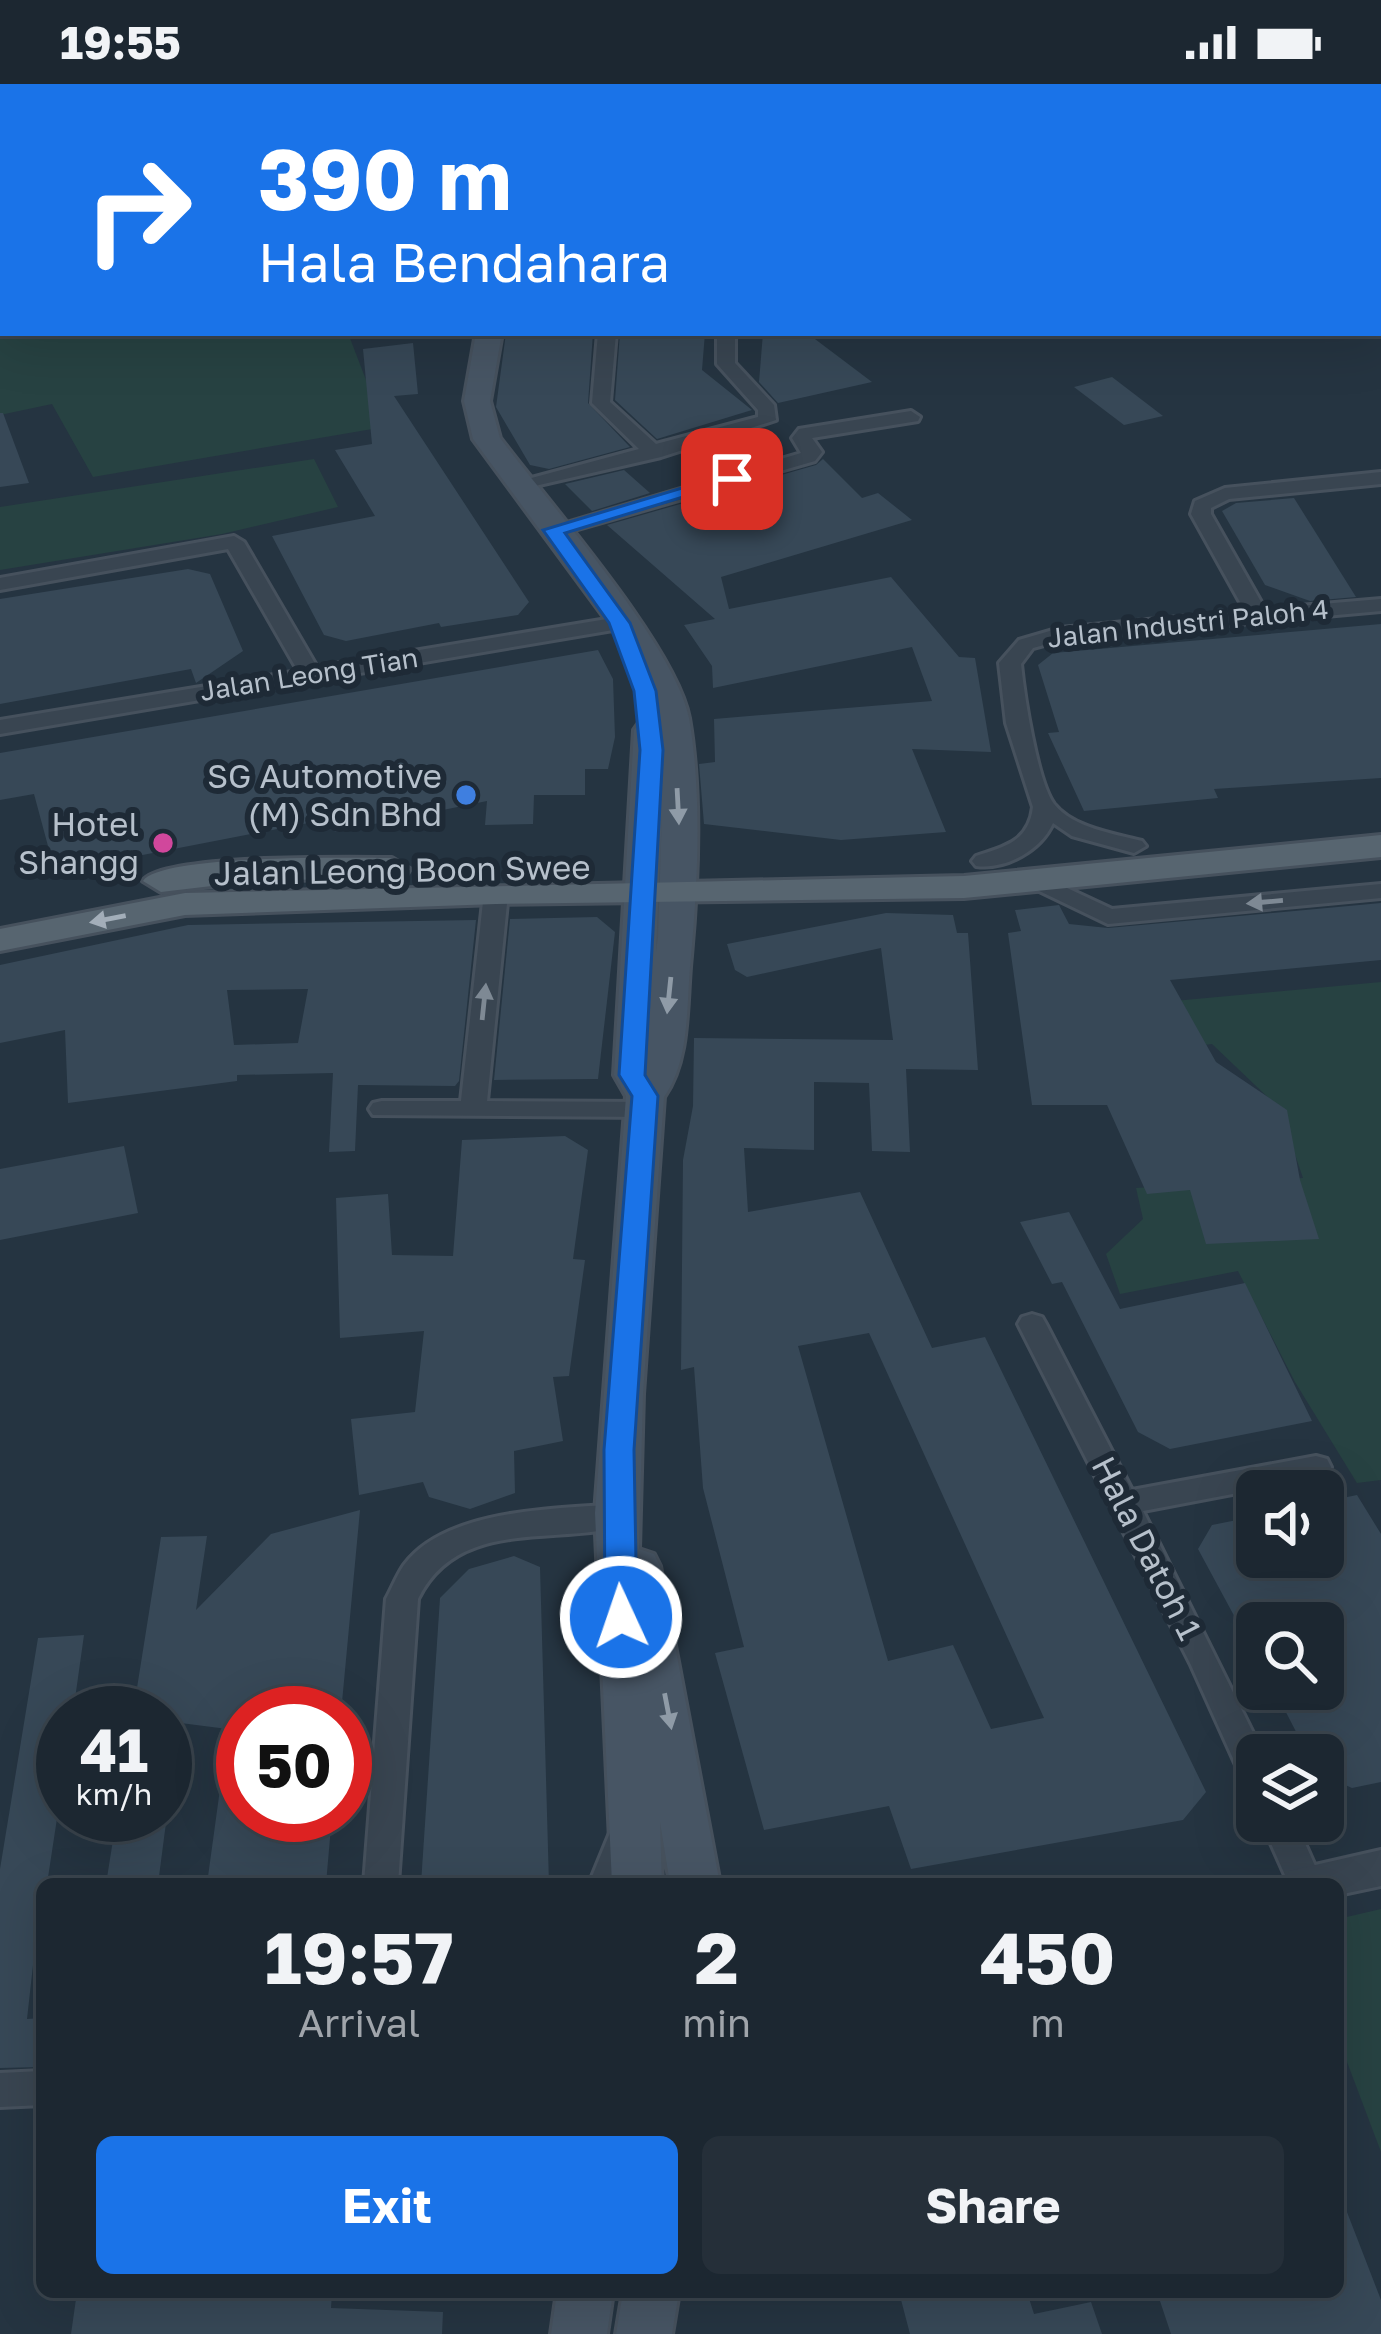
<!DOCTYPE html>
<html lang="en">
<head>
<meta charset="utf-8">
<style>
  :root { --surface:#1c2731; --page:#252f39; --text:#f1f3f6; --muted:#a0a5ab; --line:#3a444d; --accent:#1a73e8 }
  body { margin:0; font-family:"Golos Text",sans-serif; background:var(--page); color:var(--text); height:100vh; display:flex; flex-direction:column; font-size:45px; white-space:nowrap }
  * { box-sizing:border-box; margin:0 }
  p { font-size:39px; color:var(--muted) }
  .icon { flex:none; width:66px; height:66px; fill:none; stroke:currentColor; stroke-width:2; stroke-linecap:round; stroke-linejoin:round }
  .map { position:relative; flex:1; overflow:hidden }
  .drawer { position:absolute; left:36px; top:1794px; width:1308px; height:420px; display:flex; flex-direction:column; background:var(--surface); border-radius:18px; box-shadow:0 12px 48px #0002,0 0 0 3px var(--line) }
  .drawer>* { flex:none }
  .top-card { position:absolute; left:0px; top:0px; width:1383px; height:252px; box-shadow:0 12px 48px #0002,0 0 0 3px var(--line); background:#1a73e8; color:#fff; overflow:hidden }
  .controls { position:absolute; left:1236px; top:1386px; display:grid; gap:24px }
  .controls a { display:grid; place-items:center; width:108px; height:108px; border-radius:18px; background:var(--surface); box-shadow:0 12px 48px #0002,0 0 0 3px var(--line); font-size:60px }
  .speed { position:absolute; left:36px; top:1602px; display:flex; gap:24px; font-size:60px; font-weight:700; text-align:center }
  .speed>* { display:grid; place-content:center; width:156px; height:156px; border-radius:50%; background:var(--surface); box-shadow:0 12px 48px #0002,0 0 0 3px var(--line); line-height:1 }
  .speed small { font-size:30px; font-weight:400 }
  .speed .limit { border:18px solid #d22; background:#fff; color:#111 }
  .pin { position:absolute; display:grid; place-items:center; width:102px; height:102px; color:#fff; margin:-51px; border-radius:24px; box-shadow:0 6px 18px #0006 }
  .me { position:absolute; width:132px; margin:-66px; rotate:357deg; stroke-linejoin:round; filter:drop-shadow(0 0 9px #0008) }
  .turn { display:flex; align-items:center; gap:42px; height:252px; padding:0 60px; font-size:54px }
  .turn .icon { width:156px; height:156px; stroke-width:2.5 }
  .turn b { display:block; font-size:84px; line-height:102px }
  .eta { display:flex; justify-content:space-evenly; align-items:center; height:204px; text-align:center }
  .eta b { font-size:72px; font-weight:700; line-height:84px }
  .button { display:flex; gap:24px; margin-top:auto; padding:24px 60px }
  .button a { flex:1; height:138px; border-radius:18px; background:var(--accent); color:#fff; font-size:48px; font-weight:700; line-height:138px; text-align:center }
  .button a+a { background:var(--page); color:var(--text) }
  .status { display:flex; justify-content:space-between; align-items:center; height:84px; padding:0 60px; background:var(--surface); direction:ltr }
  .status svg { height:33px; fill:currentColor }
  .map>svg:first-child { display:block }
  .green { fill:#274242 }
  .building { fill:#374857; fill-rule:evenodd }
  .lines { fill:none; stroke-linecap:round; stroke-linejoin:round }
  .minor-casing { stroke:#46515d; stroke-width:6 }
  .tertiary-casing { stroke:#46515d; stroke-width:6 }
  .secondary-casing { stroke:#46515d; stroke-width:6 }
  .primary-casing { stroke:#46515d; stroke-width:6 }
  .minor { fill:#394551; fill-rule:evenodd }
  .tertiary { fill:#394551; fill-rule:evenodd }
  .secondary { fill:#475564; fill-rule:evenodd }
  .primary { fill:#576570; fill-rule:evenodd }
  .oneway { fill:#8f9ba7 }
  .oneway2 { fill:#7e8994 }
  .oneway3 { fill:#a3aeb9 }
  .route { fill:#1a73e8; stroke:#114b97; stroke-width:3 }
  .shop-dot { fill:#3f7fe0; stroke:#1e2a36; stroke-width:4.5 }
  .hotel-dot { fill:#d1479c; stroke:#1e2a36; stroke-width:4.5 }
  .labels { text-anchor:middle; stroke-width:12; stroke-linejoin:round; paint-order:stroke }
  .far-street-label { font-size:27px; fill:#b6c0cb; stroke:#1e2a36 }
  .poi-label { font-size:33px; fill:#b6c0cb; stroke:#1e2a36; text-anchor:end }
  .street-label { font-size:33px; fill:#b6c0cb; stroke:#1e2a36 }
</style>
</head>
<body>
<div class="status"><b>19:55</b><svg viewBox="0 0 49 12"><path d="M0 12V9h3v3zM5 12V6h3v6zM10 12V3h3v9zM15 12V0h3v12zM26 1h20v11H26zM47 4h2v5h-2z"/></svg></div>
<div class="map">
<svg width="1381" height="2250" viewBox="0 0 1381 2250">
  <rect width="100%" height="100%" fill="#253441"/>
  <g class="green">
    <polygon points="0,248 348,249 384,343 93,393 52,320 0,331"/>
    <polygon points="314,375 338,423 222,450 0,486 0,423"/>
    <polygon points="1381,898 1381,1396 1357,1399 1295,1298 1238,1187 1120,1210 1106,1170 1143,1135 1136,1104 1303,1094 1279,1024 1212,960 1172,965 1152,919"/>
    <polygon points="1381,1825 1381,2068 1338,1954 1338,1835"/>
  </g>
  <g class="building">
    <polygon points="506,249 593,249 588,319 630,363 549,385 530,381 496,323"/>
    <polygon points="620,249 705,249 702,286 752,326 657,355 615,316"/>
    <polygon points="763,249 807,249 872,298 778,319 759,298"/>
    <polygon points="413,259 418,310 394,312 529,518 518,531 441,543 439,539 346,557 324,551 272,452 375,432 335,366 372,360 363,265"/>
    <polygon points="1112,293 1163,332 1124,341 1074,303"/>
    <polygon points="0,329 3,329 29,399 0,403"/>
    <polygon points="750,349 778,371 721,388 694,367"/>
    <polygon points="823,375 862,414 878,409 912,436 721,493 729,525 891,493 959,573 975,574 991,668 912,665 946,748 841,756 704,740 699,680 715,678 714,635 932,617 912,563 713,604 712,582 684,541 715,535 607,441 816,381"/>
    <polygon points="624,386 650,409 592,427 565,400"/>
    <polygon points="1294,414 1356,513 1310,517 1265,501 1222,427 1236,419"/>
    <polygon points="188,485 210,490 243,567 196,599 191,585 0,620 0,515"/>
    <polygon points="1381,540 1381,694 1214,705 1218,714 1084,727 1048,649 1059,648 1038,581 1053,569"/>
    <polygon points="598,566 613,595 615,653 608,685 585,685 585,711 534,711 533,740 485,741 487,717 335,748 329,735 55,788 34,710 0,716 0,669"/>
    <polygon points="1381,819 1381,876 1170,896 1216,978 1287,1026 1300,1096 1319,1155 1206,1160 1190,1106 1147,1110 1107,1021 1032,1021 1008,849 1021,847 1015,826 1059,821 1069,840 1108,844"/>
    <path d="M886,829l67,2 4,18h11l10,137 -72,-1 4,83 -38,-1 -3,-68 -55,-1v68l-70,-2 4,64 112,-20 72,156 53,-11 221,455 -23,28 -272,49 -22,-63 -125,24 -49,-177 29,-6 -41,-159 -9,-121 -13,3 2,-210 10,-54 1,-68 199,2 -12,-92 -134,29 -12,-7 -8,-26zM869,1249l175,385 -53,11 -38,-84 -65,16 -90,-315z"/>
    <polygon points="597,833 615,848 598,995 494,996 510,835"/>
    <path d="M476,836l-17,161 -4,5 -97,-1 -3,66 -26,1 4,-79 -96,2v6l-169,22 -3,-73 -65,13v-78l188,-40zM308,905l-10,54 -64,2 -7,-55z"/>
    <polygon points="565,1052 588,1066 573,1175 585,1176 569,1292 553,1293 563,1357 514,1367 515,1409 470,1425 429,1413 423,1398 359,1411 351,1335 415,1328 424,1247 340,1254 336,1114 388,1110 392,1171 453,1172 462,1056"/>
    <polygon points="124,1062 138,1129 0,1156 0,1085"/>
    <polygon points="1069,1128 1120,1225 1245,1199 1312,1337 1170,1365 1138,1348 1062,1198 1052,1200 1020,1138"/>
    <polygon points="1357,1411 1381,1450 1381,1698 1352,1704 1323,1691 1323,1671 1308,1671 1274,1605 1323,1605 1323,1539 1238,1539 1198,1465 1212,1441 1257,1432 1257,1473 1323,1473 1323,1418"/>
    <polygon points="360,1426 341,1629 243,1629 243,1647 165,1637 165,1629 133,1629 161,1453 207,1452 196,1526 271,1450"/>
    <polygon points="514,1472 540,1483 549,1800 421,1800 440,1514 469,1485"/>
    <polygon points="84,1551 73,1629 63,1629 63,1695 47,1800 42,1800 27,1935 42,1934 42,1983 0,1984 0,1785 38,1554"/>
    <polygon points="227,1654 243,1655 243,1731 332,1731 326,1800 207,1800"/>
    <polygon points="117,1731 167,1731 158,1800 106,1800"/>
    <polygon points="1340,2110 1381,2216 1381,2250 1171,2250 1157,2208 1338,2208"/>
    <polygon points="77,2208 332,2208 331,2224 443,2228 442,2250 71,2250"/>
    <polygon points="899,2208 1027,2208 1034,2230 1091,2218 1102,2250 910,2250"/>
  </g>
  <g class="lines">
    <g class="minor-casing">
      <g id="minor">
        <polygon points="3,74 3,84 0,85 0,75"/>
        <rect x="1380" y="78" width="1" height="10"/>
        <polygon points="3,168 3,178 0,179 0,169"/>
        <rect x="0" y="231" width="3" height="10"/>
        <polygon points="598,249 616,249 610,318 656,360 758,333 758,326 717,280 717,249 735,249 735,279 774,321 776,336 661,373 513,407 513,399 639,365 592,319"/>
        <polygon points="911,327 920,333 918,337 812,354 822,368 815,377 560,450 543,446 801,369 792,354 799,345"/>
        <path d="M1381,388v12l-152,15 -18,9v6l54,95 116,-10v12l-319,29 -29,8 -12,16c3,30 16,117 33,140 19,24 61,30 88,37l4,5 -12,7 -62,-17 -19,-13c-12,27 -47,47 -77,43l-4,-5 4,-5c29,-9 53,-15 57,-49l-27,-84 -7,-60 20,-23 41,-12 185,-17 -54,-97 4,-13 30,-13z"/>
        <polygon points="234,452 244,458 317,583 619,533 629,539 619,545 0,650 0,636 298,587 228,465 0,506 0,494"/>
        <polygon points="1037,790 1112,825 1381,800 1381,814 1108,840 1029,802 1025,797"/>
        <polygon points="496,802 508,809 487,1017 644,1018 653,1021 657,1027 653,1033 373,1031 369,1025 373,1019 382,1017 461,1017 484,809"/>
        <polygon points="1032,1230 1042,1233 1046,1240 1132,1406 1316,1372 1327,1375 1331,1383 1327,1391 1316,1394 1143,1427 1264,1671 1257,1671 1257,1705 1245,1701 1191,1581 1018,1240 1022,1233"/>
        <path d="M621,1420l11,4 4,8 -4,8c-73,23 -173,-9 -214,75l-20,285h-34l22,-285c6,-11 11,-24 18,-34 42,-57 154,-56 217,-61z"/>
        <polygon points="1261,1737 1295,1737 1323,1800 1289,1800"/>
        <polygon points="624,1740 636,1744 641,1754 623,1800 589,1800 612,1744"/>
        <polygon points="42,1987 42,2021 0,2023 0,1989"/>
      </g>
    </g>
    <g class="tertiary-casing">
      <polygon id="tertiary" points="1381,1766 1381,1802 1338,1811 1338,1800 1283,1800 1289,1787"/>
    </g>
    <g class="secondary-casing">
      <g id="secondary">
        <polygon points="656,0 679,0 654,3"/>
        <path d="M476,249h26l-12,68 10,37c48,64 176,209 189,280 13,75 9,162 2,238 -5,46 0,103 -27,141l-21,297 -4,155 15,5 6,12 60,318h-50l-10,-62 2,62h-50l-17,-371 31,-417 -12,-21 20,-345 5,-7 19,-1 -1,-7 -22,-56 -162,-220 -9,-38zM662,728l-4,125 -2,15z"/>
        <polygon points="557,2208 613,2208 607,2250 551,2250"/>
        <polygon points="623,2208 679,2208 672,2250 616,2250"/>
      </g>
    </g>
    <g class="primary-casing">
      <g id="primary">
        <polygon points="1381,751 1381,773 964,814 496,820 185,831 0,867 0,845 185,809 964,792"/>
        <path d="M392,774l18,11 -5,8 -151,4 -93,11 -18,-11c18,-27 209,-23 249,-23z"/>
      </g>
    </g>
    <use href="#minor" class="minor"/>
    <use href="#tertiary" class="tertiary"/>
    <use href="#secondary" class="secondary"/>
    <use href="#primary" class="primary"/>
  </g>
  <defs><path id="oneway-solid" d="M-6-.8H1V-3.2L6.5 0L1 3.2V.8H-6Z" transform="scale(3)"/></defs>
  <g class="oneway">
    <use href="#oneway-solid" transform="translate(678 722) rotate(87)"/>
    <use href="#oneway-solid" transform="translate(669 911) rotate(96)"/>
    <use href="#oneway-solid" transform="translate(668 1627) rotate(79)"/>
  </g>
  <g class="oneway2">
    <use href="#oneway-solid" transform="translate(1265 818) rotate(175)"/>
    <use href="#oneway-solid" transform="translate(484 918) rotate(-84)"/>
  </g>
  <use class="oneway3" href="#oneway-solid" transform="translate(108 835) rotate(169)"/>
  <polygon class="route" points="725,391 742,395 565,449 630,539 656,607 663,666 645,991 658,1012 634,1366 637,1533 621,1546 605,1533 604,1366 632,1012 619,991 640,666 634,607 609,539 543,446"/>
  <circle class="shop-dot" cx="466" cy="711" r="12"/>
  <circle class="hotel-dot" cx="163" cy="759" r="12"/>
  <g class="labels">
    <g class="far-street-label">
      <text transform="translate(1188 540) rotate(-6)" y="9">Jalan Industri Paloh 4</text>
      <text transform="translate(309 591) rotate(-9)" y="9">Jalan Leong Tian</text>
    </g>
    <g class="poi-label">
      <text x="442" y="704">SG Automotive<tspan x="442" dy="38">(M) Sdn Bhd</tspan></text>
      <text x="139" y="752">Hotel<tspan x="139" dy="38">Shangg</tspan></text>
    </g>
    <g class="street-label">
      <text transform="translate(402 786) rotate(-1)" y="12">Jalan Leong Boon Swee</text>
      <text transform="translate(1147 1464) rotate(63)" y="12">Hala Datoh 1</text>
    </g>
  </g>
</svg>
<div class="controls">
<a><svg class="icon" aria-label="sound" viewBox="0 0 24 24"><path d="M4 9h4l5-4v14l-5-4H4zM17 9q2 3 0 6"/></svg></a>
<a><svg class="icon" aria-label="search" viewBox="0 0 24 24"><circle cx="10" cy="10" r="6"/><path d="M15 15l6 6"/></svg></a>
<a><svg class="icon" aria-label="layers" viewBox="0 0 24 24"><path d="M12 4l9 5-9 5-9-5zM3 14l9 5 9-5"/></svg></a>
</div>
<div class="speed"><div>41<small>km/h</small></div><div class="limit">50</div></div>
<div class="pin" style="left:732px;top:395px;background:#d93025"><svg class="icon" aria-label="arrive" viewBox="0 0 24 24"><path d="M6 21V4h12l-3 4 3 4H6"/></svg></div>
<svg class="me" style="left:621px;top:1533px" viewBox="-20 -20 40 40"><circle r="17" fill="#1a73e8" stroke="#fff" stroke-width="3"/><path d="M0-11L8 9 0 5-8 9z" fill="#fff"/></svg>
<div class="top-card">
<div class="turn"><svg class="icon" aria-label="right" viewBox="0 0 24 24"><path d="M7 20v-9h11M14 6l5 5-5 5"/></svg><div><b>390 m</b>Hala Bendahara</div></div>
</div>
<section class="drawer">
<div class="eta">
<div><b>19:57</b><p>Arrival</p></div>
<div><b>2</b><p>min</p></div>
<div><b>450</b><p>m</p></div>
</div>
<div class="button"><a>Exit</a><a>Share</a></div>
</section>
</div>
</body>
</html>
